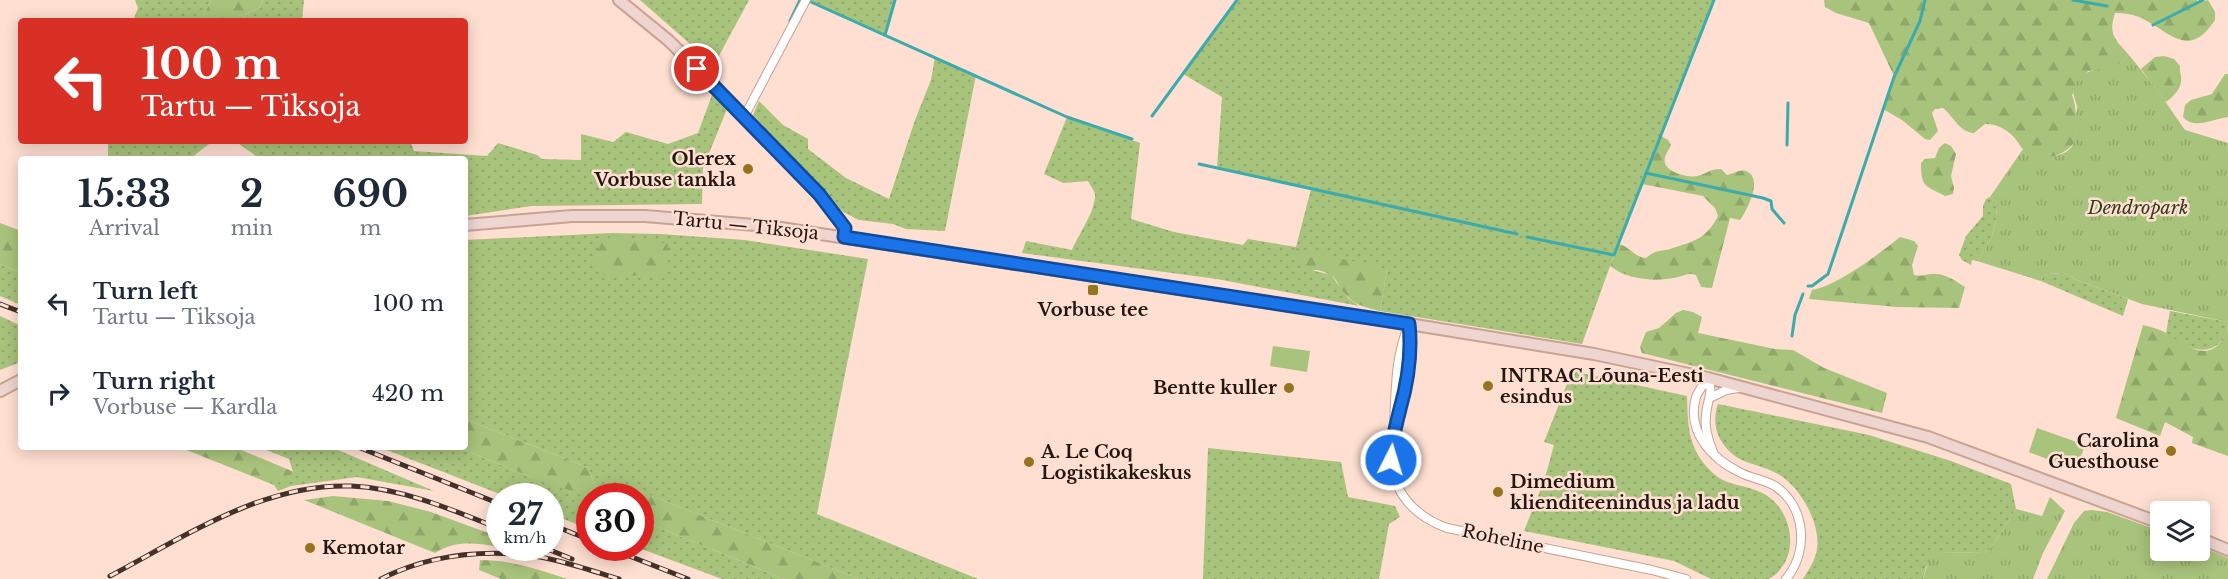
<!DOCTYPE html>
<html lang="en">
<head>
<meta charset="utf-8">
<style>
  :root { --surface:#fff; --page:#f6f6f7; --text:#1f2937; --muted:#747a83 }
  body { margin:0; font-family:"Libre Baskerville",serif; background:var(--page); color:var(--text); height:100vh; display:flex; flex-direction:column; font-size:22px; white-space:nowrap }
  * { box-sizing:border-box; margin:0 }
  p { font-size:20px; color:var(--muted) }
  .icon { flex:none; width:33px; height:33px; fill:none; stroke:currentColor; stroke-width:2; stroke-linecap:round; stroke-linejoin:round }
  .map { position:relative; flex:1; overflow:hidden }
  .sheet { position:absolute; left:18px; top:156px; width:450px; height:294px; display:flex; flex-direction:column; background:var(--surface); border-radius:6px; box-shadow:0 3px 15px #0003 }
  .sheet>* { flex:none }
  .banner { position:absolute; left:18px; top:18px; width:450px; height:126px; border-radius:6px; box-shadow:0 3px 15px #0003; background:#d93025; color:#fff; overflow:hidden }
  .buttons { position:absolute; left:2150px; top:501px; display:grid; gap:12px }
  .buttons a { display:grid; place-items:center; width:60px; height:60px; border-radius:6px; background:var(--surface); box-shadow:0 3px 15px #0003; font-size:30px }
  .speed { position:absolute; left:486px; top:483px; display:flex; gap:12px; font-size:30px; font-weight:700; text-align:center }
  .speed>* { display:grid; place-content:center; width:78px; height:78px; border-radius:50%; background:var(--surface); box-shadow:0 3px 15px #0003; line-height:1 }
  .speed small { font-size:15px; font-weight:400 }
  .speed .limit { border:9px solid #d22; background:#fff; color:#111 }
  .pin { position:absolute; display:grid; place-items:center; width:51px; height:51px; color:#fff; margin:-26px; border:3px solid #fff; border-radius:50%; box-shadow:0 2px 6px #0007 }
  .me { position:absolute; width:66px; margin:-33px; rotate:5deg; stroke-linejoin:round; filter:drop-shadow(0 0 4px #0008) }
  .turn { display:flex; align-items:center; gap:21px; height:126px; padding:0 24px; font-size:27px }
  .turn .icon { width:78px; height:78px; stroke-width:2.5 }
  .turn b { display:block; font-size:42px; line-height:51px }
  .eta { display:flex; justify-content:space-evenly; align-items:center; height:102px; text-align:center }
  .eta b { font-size:36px; font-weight:700; line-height:42px }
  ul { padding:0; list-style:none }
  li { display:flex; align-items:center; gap:18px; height:90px; padding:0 24px }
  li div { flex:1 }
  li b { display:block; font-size:22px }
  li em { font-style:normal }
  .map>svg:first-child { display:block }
  .grass { fill:url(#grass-dots) }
  .forest { fill:url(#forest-firs) }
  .park { fill:url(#park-tufts) }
  .garden { fill:#a8c37c }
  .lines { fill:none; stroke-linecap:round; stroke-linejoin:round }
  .stream { stroke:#3cabac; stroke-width:3 }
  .street-casing { stroke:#c8a393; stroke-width:10 }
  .secondary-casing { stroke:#c8a393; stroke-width:14 }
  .street { stroke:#fff; stroke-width:8 }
  .secondary { stroke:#eed5d0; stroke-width:10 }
  .rail-casing { stroke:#43322b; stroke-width:5 }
  .rail { stroke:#fedfd1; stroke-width:3; stroke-dasharray:9; stroke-linecap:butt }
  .route-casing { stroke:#114b97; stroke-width:15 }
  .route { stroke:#1a73e8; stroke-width:10 }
  .poi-dot { fill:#97731d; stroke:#fedfd1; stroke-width:2 }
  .labels { text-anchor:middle; stroke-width:5; stroke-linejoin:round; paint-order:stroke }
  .poi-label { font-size:18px; font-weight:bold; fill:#241610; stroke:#fedfd1; text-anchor:start }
  .park-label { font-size:18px; font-style:italic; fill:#303d18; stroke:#fedfd1 }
  .street-label { font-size:18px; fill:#241610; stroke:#fedfd1 }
</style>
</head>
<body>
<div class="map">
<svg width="2228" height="579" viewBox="0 0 2228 579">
  <defs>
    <pattern id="grass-dots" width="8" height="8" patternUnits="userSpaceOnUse" patternTransform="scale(1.5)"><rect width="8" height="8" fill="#a8c37c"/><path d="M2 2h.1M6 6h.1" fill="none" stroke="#90a76a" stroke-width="1.8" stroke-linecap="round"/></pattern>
    <pattern id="forest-firs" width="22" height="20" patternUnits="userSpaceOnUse" patternTransform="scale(1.5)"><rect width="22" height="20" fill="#a8c37c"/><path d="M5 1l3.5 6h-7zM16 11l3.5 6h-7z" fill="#90a76a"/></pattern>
    <pattern id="park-tufts" width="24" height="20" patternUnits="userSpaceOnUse" patternTransform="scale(1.5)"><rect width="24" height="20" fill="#a8c37c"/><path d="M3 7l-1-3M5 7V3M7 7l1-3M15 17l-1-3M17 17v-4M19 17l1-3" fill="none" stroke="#90a76a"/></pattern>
  </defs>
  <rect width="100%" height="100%" fill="#fedfd1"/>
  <g class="grass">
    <polygon points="135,0 211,0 201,21 133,21 138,8"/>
    <polygon points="263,0 304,0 302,21 241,21 245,14 259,8"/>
    <polygon points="640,0 749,0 714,65"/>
    <polygon points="806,0 895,0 885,35"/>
    <path d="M1237,0h477l-100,255 -32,89 -202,-33 7,-42 -75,1 19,5 17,23 11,8 -142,-27 -195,-26 4,-12 46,9c6,-15 24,-39 23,-56 -1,-4 -5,-9 -7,-13l-25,2 -19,-9 23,-57 73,26 -9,76 43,13 69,13 5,-6 48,8 15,-58 -94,-21 5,-71 -39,-23z"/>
    <polygon points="935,57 976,75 945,231 906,229 893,224 859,220 843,212 753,115 759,101 783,125 808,139 808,149 846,178 889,199 915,120 931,80"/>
    <polygon points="712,95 727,109 703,168 702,204 531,206 465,216 465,159 260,159 235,141 410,141 414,151 487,156 498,143 537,155 542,159 581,160 581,134 613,142 626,132 668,144 698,133"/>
    <polygon points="108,141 213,141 192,157 193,159 108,159"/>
    <path d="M1990,197l5,4c5,21 -5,44 -18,60l-5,-1 -1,5 -9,-5 -3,-5 7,-19 17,-20v-10l3,-7z"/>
    <polygon points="611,233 660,234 745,240 868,259 817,514 978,579 859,579 622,484 612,489 613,496 590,496 589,529 551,514 550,496 505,496 379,447 457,447 521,473 585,495 595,488 589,468 465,419 465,240"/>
    <polygon points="0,264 21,273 21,305 0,296"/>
    <polygon points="2064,273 2077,280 2128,299 2123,316 2041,281 2042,277 2047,274"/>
    <path d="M2170,311l58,11c0,6 -1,9 -4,14 -13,25 -41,11 -58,-3z"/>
    <polygon points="0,316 21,326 21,362 0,370"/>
    <path d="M1572,371l115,25c1,27 0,47 19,70 19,22 32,16 54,26 20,8 32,32 30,53 -1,14 -9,27 -21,34h-58l-37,-18 -150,-30 20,-50 10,-36 -10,-3z"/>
    <path d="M1718,404l151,31 82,26 60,23 5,25 -25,39 -7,5 -46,-1 -12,15 -3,12h-120c5,-8 13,-20 14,-30 4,-25 -17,-63 -39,-75 -24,-13 -42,-8 -58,-35 -6,-12 -6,-23 -2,-35z"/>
    <polygon points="259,447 331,447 434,491 357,477 291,486 278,491 274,485 293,472 289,459"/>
    <polygon points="1208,448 1341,462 1348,497 1395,506 1400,517 1389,524 1379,579 1203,579"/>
    <polygon points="641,520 784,579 722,579 639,548"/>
  </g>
  <g class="forest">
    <polygon points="211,0 263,0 259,8 245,14 241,21 201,21"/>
    <path d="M1824,0h373l1,3 10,-3 7,12v8c-27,41 -45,11 -76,-3 -8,-3 -15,-4 -24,-4 -7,22 0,26 14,42 -11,14 -24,14 -41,16l-16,24c6,15 3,28 4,45 -11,17 -36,25 -53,9 -3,-2 -4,-6 -6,-8 -8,-11 -19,-17 -32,-17l-11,9c-15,-1 -20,-16 -31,-25l-8,1 -3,4 6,18 -8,9 -5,-1 -23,-19 -19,-11 11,-33 -25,-53 -33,-10 -11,-6z"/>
    <path d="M2164,56l10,3 6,7c-1,6 2,9 1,15 0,8 -9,17 -15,21l-25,-33 14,-12z"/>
    <path d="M2225,74h3v43c-15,2 -34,13 -45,0l2,-12 6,-5 21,-6z"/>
    <path d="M1661,136l7,4 3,5c-2,5 -8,12 -6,18 3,10 24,15 33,13 10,-3 11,-7 23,-7l6,6c6,-1 13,-6 19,-4 18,7 1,39 -6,49l-10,-2 -18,70 -11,-1 -5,-12c-9,-3 -13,2 -23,3 -20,4 -47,1 -63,-12l9,-22c11,3 15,13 27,14 10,-9 15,-6 27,-10 22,-7 34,-10 45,-32l-3,-8 -12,-12 -61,-12z"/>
    <path d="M1945,143l6,3 5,8 -5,22 3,12 -1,6 -8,2c-20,-11 -24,-8 -24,-33l4,-4 10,-1 4,-10z"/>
    <polygon points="0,223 21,231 21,271 19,272 0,264"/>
    <polygon points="614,235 668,244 668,264 658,276 603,275 594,258 602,242"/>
    <path d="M1900,237l14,4 4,5 -6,19 2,10c8,2 11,-1 19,-1 12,-1 23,7 32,13l-6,21 -62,-1 -88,-8 3,-9c25,-4 67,-36 88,-53z"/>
    <path d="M1296,248l91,21 -7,42c-17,-4 -28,-7 -39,-22 -3,-4 -4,-9 -8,-12 -16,-13 -32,-1 -37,-29z"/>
    <polygon points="1683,310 1693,312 1702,317 1698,333 1775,349 1793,350 1824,368 1887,393 1882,413 1642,353 1640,347 1646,332 1659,328 1676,313"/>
    <path d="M2143,325c8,2 16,4 23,8 10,6 31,22 44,17 10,-3 13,-13 18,-22v128l-36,-13 1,-6 -28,-15 -5,14 -44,-18z"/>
    <polygon points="465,419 589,468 595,488 585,496 521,473 457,447 465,447"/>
    <polygon points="179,447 234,447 294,472 274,485"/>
    <polygon points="622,484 859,579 784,579 641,520 640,496 613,496 612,489"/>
    <path d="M333,496l55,5 43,11 68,25v10c-22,-4 -44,-7 -64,6l-131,-53z"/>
    <path d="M480,560c31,0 58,9 87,19h-66l-22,-9z"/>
  </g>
  <g class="park">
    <path d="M2129,55l29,36 27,39 43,13v179l-86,-18 -65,-24 -13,-7 -17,1 -5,3 -1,4 -64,-20c13,-16 23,-39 18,-60l-5,-4 33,-48c14,7 24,11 39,5 17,-8 13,-20 13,-35 0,-5 3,-9 2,-13 -3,-10 -7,-17 1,-26 15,-18 34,-4 51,-25z"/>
    <polygon points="2050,497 2065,511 2043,553 2033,579 1923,579 1931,554 1938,552 1984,553 1991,548 2016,509 2042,516"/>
    <polygon points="2092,510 2107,512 2160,531 2160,550 2199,550 2199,546 2228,558 2228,579 2047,579 2074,523 2084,511"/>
  </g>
  <g class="garden">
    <polygon points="1273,346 1310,351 1307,372 1270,366"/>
    <polygon points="2037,428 2085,445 2076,470 2029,452"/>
  </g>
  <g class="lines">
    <g class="stream">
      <polyline points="2073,0 2107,6"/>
      <polyline points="811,2 1067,117 1132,139"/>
      <polyline points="790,21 800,0"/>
      <polyline points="2153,25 2203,0"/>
      <polyline points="885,35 895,0"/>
      <polyline points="1152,116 1237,0"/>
      <polyline points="1787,145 1788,103"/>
      <polyline points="1199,164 1517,234"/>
      <polyline points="1646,173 1763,198 1771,201 1772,209 1784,223"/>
      <polyline points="1527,237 1614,255 1714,0"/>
      <polyline points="1808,286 1812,286 1828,274 1894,77 1920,21 1925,0"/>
      <polyline points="1792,336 1795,315 1803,294"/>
    </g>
    <g class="street-casing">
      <g id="street">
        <polyline points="744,117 806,0"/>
        <path d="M1409,324c-14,33 -13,64 -15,100 0,11 -3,21 -3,32 1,36 23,60 56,72l205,42 34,9"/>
        <path d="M1708,378c-4,6 -10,13 -12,19 -10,35 16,62 45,76 10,5 24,7 34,13 31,21 34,65 11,93"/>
        <path d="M1708,378c6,16 -1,21 -2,37 -2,13 2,25 7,37"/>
        <polyline points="1710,398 1726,390 1738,388"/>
        <path d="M1396,420c11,-29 16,-64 14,-94"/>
      </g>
    </g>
    <g class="secondary-casing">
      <g id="secondary">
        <polyline points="619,0 668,40 712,83 819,194 845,228 844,237"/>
        <polyline points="465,225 572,216 645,216 768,226 1409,324 1594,354 1708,378 1928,437 2160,523"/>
        <polyline points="0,391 21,380"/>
        <polyline points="2199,538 2228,550"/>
      </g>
    </g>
    <use href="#street" class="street"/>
    <use href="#secondary" class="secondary"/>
    <g class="rail-casing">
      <g id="rail">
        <polyline points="0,304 21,312"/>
        <polyline points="358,447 500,504"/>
        <polyline points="550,524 590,540"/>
        <polyline points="545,548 572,559"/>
        <polyline points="609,548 688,579"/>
        <path d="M110,576c74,-39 153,-93 241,-90 51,2 102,24 149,43"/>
        <path d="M381,579c41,-21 89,-28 135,-25 34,2 70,15 103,25"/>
      </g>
    </g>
    <use href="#rail" class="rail"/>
  </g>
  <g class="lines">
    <g class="route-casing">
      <path id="route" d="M697,69l122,125 26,34 -1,9 565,87c3,28 -1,57 -9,85 -4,17 -9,32 -9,51"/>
    </g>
    <use href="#route" class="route"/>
  </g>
  <g class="poi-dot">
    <circle cx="748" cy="169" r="6"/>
    <rect x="1087" y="284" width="12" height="12" rx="3"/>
    <circle cx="1488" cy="386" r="6"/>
    <circle cx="1289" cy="388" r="6"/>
    <circle cx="2171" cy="451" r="6"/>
    <circle cx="1029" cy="462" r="6"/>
    <circle cx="1498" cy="492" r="6"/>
    <circle cx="310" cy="548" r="6"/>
  </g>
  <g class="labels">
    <g class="poi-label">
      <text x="736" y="165" text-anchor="end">Olerex<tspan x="736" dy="21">Vorbuse tankla</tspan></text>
      <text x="1093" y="316" text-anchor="middle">Vorbuse tee</text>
      <text x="1500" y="382">INTRAC Lõuna-Eesti<tspan x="1500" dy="21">esindus</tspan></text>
      <text x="1277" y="394" text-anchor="end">Bentte kuller</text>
      <text x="2159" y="447" text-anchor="end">Carolina<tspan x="2159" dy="21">Guesthouse</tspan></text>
      <text x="1041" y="458">A. Le Coq<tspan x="1041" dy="21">Logistikakeskus</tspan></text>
      <text x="1510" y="488">Dimedium<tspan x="1510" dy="21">klienditeenindus ja ladu</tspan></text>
      <text x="322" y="554">Kemotar</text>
    </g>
    <g class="park-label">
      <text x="2138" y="214">Dendropark</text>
    </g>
    <g class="street-label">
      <text transform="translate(746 226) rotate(6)" y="6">Tartu — Tiksoja</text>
      <text transform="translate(1503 539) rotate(12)" y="6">Roheline</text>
    </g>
  </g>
</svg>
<div class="buttons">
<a><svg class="icon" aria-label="layers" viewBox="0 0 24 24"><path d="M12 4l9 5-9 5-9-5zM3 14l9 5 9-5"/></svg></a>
</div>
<div class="speed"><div>27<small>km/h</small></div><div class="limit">30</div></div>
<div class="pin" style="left:697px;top:69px;background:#d93025"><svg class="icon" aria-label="arrive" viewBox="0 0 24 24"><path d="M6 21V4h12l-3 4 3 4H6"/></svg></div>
<svg class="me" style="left:1391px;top:460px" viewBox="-20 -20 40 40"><circle r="17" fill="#1a73e8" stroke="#fff" stroke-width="3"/><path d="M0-11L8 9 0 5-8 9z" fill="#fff"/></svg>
<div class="banner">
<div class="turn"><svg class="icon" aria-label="left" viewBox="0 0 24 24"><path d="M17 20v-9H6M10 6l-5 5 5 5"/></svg><div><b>100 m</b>Tartu — Tiksoja</div></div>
</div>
<section class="sheet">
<div class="eta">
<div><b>15:33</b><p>Arrival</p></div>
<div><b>2</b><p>min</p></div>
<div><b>690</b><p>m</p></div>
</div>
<ul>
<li><svg class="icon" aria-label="left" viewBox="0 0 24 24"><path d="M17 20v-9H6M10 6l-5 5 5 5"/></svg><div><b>Turn left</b><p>Tartu — Tiksoja</p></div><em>100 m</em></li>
<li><svg class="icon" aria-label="right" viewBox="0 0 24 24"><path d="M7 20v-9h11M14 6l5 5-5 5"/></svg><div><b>Turn right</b><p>Vorbuse — Kardla</p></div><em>420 m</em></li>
</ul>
</section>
</div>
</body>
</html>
